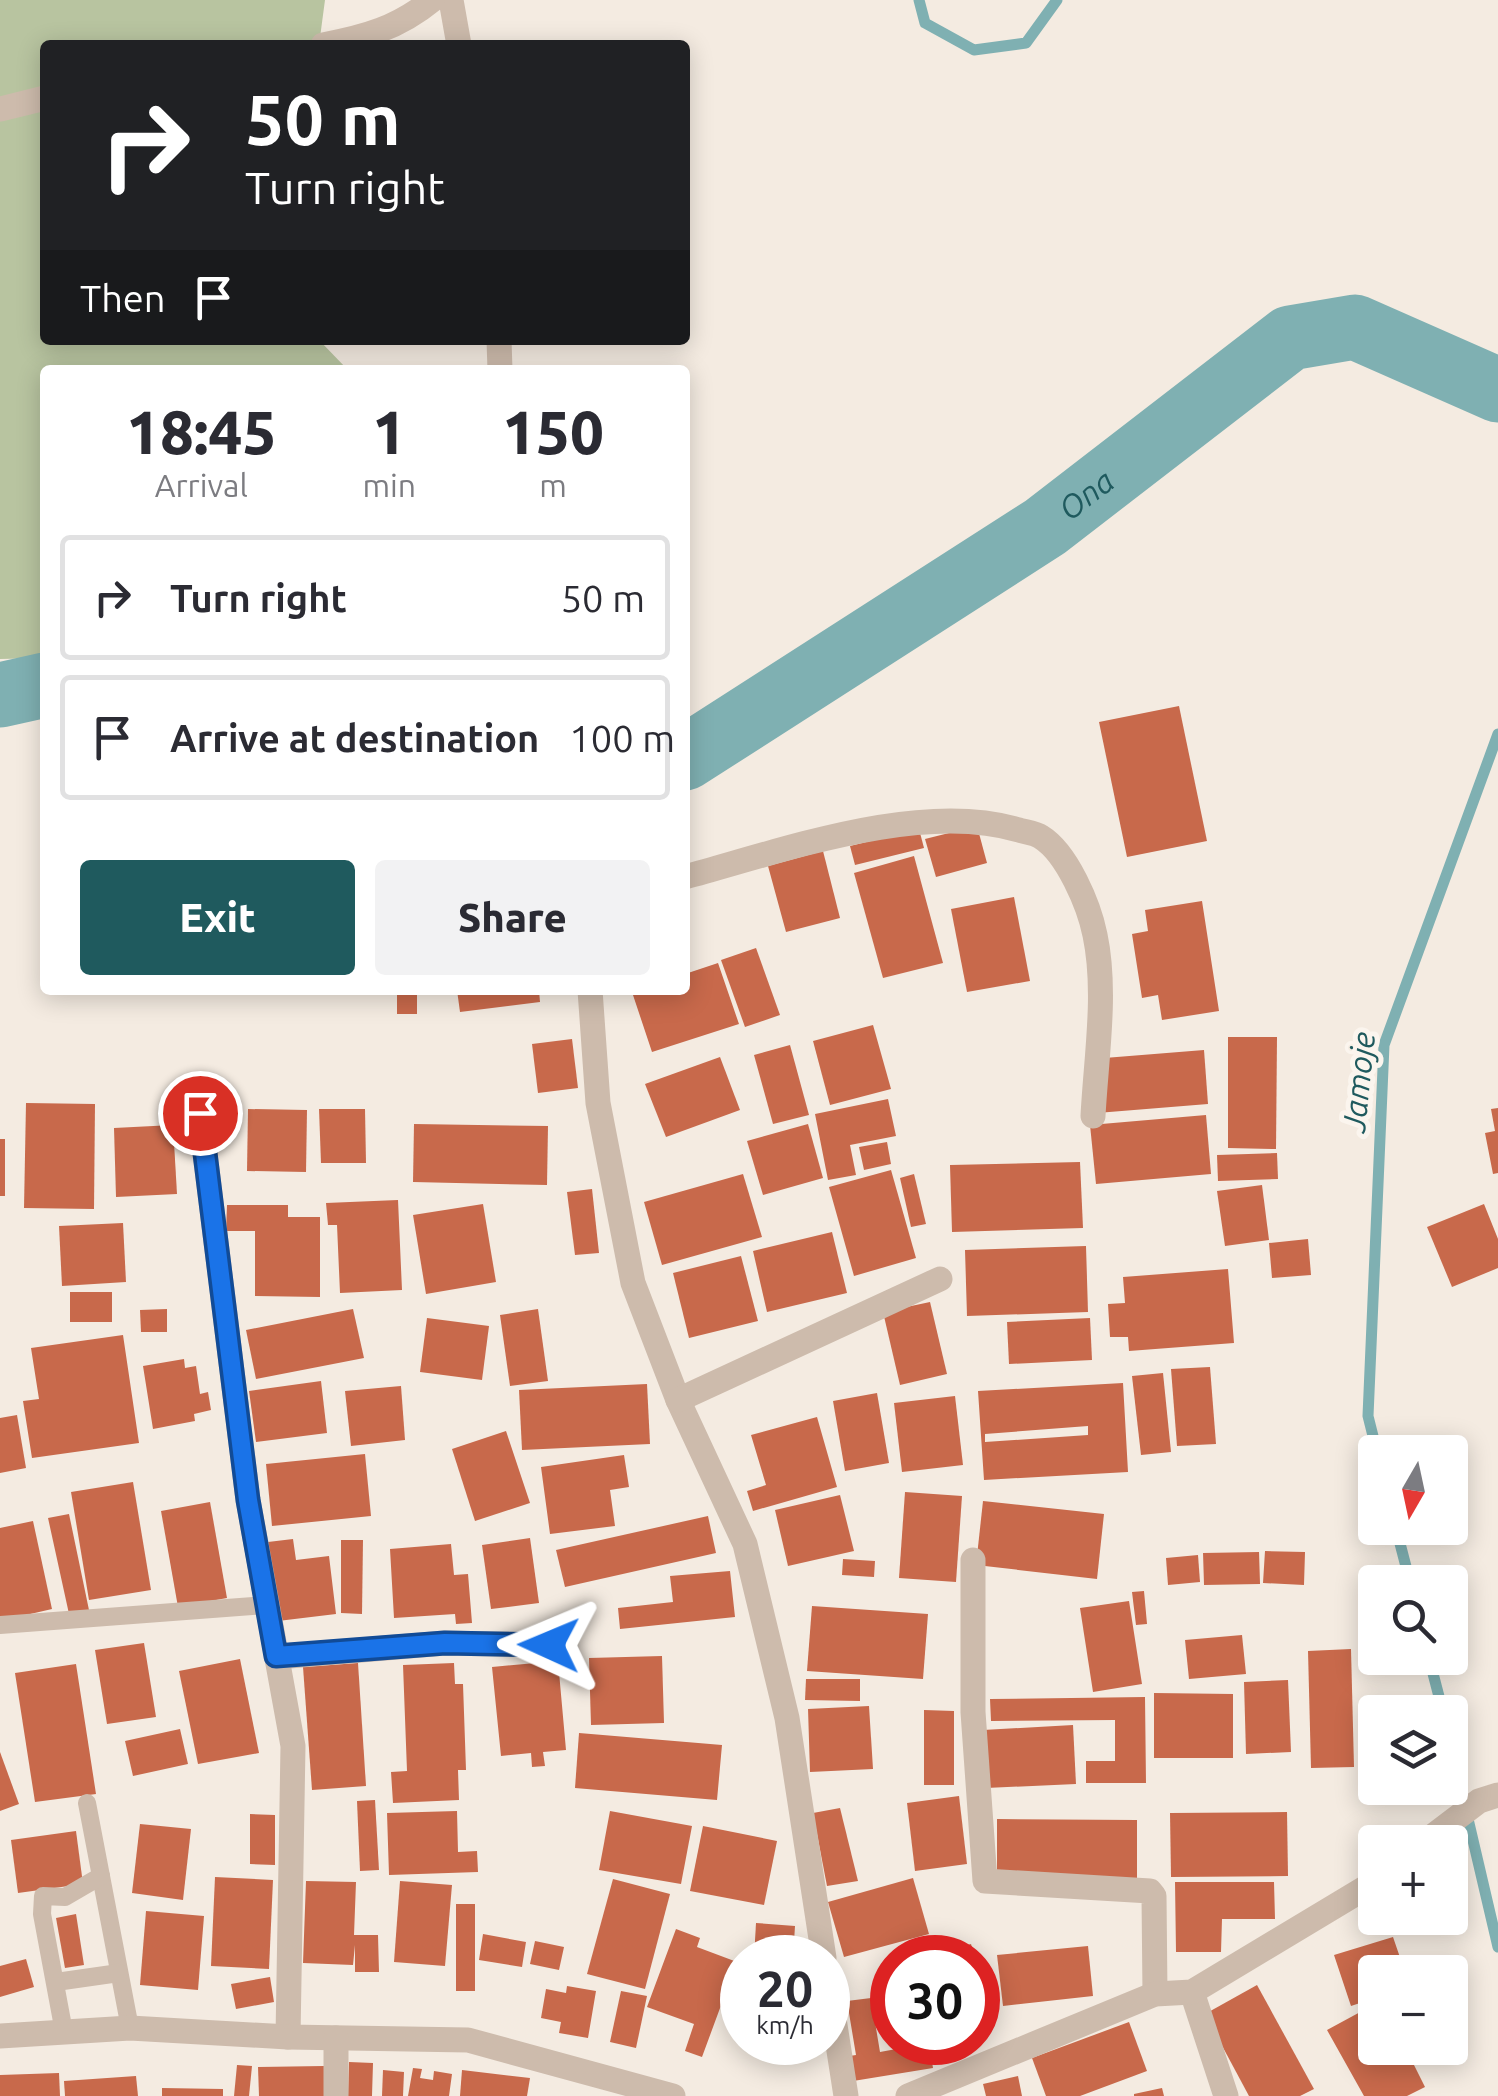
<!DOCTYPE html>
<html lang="en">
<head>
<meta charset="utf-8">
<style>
  :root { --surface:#fff; --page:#f2f2f3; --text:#2b2b33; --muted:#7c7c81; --line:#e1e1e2; --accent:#1f5a5e }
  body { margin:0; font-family:Ubuntu,sans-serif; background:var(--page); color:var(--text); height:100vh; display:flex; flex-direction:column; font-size:38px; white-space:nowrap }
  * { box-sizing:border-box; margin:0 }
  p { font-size:32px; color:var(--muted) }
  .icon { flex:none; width:55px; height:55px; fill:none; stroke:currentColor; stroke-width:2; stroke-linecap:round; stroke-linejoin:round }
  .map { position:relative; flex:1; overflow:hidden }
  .details { position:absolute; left:40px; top:365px; width:650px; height:630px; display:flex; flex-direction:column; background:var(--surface); border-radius:10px; box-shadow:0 5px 25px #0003 }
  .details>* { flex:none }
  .hud { position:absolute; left:40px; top:40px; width:650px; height:305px; border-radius:10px; box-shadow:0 5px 25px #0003; background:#202124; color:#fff; overflow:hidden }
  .needle { width:65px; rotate:189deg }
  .controls { position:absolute; left:1358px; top:1435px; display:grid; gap:20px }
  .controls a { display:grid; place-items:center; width:110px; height:110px; border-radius:10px; background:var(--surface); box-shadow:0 5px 25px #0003; font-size:50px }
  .speed { position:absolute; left:720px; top:1935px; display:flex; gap:20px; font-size:50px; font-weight:700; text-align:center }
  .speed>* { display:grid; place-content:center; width:130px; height:130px; border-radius:50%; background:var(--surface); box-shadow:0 5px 25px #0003; line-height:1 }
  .speed small { font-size:25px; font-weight:400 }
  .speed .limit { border:15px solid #d22; background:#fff; color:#111 }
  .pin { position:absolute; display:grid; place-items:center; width:85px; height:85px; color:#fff; margin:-42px; border:5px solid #fff; border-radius:50%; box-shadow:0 2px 10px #0007 }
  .me { position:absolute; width:110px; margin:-55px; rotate:271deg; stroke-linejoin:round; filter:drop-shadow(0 0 8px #0008) }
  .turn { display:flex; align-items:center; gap:35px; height:210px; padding:0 40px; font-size:45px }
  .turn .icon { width:130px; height:130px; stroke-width:2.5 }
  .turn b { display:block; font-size:70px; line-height:85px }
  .then { display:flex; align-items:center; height:95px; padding:0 40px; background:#0003; gap:20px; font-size:38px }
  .eta { display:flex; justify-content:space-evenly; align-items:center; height:170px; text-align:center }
  .eta b { font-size:60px; font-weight:800; line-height:70px }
  .cta { display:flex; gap:20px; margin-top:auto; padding:20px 40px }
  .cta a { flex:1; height:115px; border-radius:10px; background:var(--accent); color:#fff; font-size:40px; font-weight:800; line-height:115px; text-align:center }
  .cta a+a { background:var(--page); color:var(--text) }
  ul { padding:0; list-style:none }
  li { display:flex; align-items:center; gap:30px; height:125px; margin:0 20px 15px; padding:0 20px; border:5px solid var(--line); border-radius:10px }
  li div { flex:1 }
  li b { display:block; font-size:38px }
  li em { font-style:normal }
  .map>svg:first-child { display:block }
  .green { fill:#b8c4a0 }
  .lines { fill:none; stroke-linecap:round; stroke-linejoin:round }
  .stream { stroke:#7fb0b2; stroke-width:11 }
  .river { stroke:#7fb0b2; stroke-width:65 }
  .building { fill:#c8694b; fill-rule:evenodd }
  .lane { stroke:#cdbbac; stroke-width:18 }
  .street { stroke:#cdbbac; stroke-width:25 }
  .route-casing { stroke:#114b97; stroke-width:25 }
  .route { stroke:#1a73e8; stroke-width:18 }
  .labels { text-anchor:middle; stroke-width:10; stroke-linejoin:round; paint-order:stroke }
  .water-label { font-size:32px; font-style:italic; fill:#1f5a5e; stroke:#fbf5ee }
</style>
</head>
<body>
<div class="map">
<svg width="1498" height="2096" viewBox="0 0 1498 2096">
  <rect width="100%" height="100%" fill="#f4ebe1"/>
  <polygon class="green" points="0,0 325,0 319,45 45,45 45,340 319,340 348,370 45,370 45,658 0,659"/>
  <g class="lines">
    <g class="stream">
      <polyline points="919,0 925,23 974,50 1026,43 1057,0"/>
      <polyline points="1377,1452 1368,1416 1384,1045 1498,734"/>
      <polyline points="1396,1528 1410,1582"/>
      <polyline points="1429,1658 1443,1712"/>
      <polyline points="1450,1742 1498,1947"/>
    </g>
    <g class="river">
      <polyline points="0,695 45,685"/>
      <path id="s1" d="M685,758l360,-231 245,-189 65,-11 143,63"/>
    </g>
  </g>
  <g class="building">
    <polygon points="1179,706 1207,841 1127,857 1099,722"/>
    <polygon points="977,826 987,863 936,877 925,839"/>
    <polygon points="919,829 924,848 855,865 850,846"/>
    <polygon points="823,851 840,918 786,932 768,866"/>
    <polygon points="914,856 943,963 883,978 854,873"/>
    <polygon points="1014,897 1030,981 967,992 951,909"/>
    <polygon points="1202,901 1219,1011 1162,1020 1158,995 1142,998 1132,934 1148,931 1145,910"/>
    <polygon points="756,948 780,1015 745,1027 721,960"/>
    <polygon points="718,963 739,1024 652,1052 632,992 685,990 685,974"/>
    <rect x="397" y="990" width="20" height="24"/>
    <polygon points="457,990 539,990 540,1002 460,1012"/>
    <polygon points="873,1025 891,1089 830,1105 813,1041"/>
    <polygon points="1228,1037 1277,1037 1276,1149 1228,1148"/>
    <polygon points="572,1039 578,1088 538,1093 532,1044"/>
    <polygon points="790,1045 809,1115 773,1124 754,1055"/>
    <polygon points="1204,1050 1208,1104 1097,1113 1092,1059"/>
    <polygon points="720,1057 740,1110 666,1137 645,1084"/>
    <polygon points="888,1099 896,1136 850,1145 856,1175 828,1180 815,1114"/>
    <polygon points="26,1103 95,1104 94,1209 24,1208"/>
    <polygon points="1498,1108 1498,1173 1493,1174 1485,1133 1495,1131 1491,1109"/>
    <polygon points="248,1109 307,1110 306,1172 247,1171"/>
    <polygon points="319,1109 365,1109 366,1163 321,1163"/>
    <polygon points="1206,1115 1211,1174 1096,1184 1090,1125"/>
    <polygon points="414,1124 548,1126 547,1185 413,1182"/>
    <polygon points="808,1124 823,1178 763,1195 747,1141"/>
    <polygon points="173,1125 177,1194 116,1197 114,1128"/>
    <rect x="0" y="1139" width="5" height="57"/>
    <polygon points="887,1142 891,1164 864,1170 859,1147"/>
    <polygon points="1277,1153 1278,1179 1218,1181 1217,1155"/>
    <polygon points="1080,1162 1083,1228 952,1232 950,1165"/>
    <polygon points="891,1170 916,1258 854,1276 829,1187"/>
    <polygon points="743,1174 762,1237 662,1265 644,1202"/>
    <polygon points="914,1174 926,1224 911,1227 900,1178"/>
    <polygon points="1262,1185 1269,1240 1225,1246 1217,1191"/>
    <polygon points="592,1189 599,1253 575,1255 567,1192"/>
    <polygon points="398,1200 402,1290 340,1293 337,1225 328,1225 326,1203"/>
    <polygon points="483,1204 496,1282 426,1294 413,1215"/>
    <polygon points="1484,1204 1498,1239 1498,1268 1452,1287 1427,1227"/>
    <polygon points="227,1205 288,1205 288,1217 320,1217 320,1297 255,1296 255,1231 226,1231"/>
    <polygon points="123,1223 126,1282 62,1286 59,1226"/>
    <polygon points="832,1232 847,1293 767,1312 753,1251"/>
    <polygon points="1308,1239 1311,1275 1272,1278 1269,1243"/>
    <polygon points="1086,1246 1088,1312 967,1316 965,1250"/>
    <polygon points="741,1256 758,1321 689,1338 673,1273"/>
    <polygon points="1228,1269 1234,1343 1129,1351 1128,1337 1110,1337 1108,1304 1125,1303 1123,1277"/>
    <rect x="70" y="1292" width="42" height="30"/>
    <polygon points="930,1302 947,1374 900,1385 883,1312"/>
    <polygon points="167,1309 167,1332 141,1332 140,1310"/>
    <polygon points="353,1309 364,1358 256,1379 246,1330"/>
    <polygon points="538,1309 548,1381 510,1386 500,1315"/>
    <polygon points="427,1318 489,1326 482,1380 420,1372"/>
    <polygon points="1090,1318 1092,1360 1009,1364 1007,1322"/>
    <polygon points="123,1335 139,1443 32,1458 23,1401 39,1399 31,1348"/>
    <polygon points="184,1359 185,1368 196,1366 200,1394 208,1392 211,1410 194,1414 195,1421 153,1429 143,1366"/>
    <polygon points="1210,1367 1216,1444 1177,1446 1171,1369"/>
    <polygon points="1163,1373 1171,1452 1141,1455 1132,1376"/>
    <polygon points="321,1381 327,1433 256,1442 249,1391"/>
    <path d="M1123,1383l5,89 -144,8 -6,-89zM1088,1426v9l-103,7v-8z"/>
    <polygon points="647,1384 650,1444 522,1450 519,1390"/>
    <polygon points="401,1386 405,1440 351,1446 345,1391"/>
    <polygon points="877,1393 889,1463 845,1471 833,1401"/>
    <polygon points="955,1396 963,1465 902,1472 894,1403"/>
    <polygon points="17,1415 26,1468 0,1473 0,1418"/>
    <polygon points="817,1417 837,1487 753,1511 747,1491 766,1485 751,1435"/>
    <polygon points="506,1431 530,1503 475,1521 452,1449"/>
    <polygon points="365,1454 371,1516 272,1526 266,1464"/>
    <polygon points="624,1455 629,1487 610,1490 615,1526 550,1534 541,1467"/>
    <polygon points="133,1482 151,1590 89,1600 71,1492"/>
    <polygon points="905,1492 962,1496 956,1582 899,1578"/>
    <polygon points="840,1495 854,1551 788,1566 775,1510"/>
    <polygon points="983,1501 1104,1514 1097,1579 976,1565"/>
    <polygon points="210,1502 227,1598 178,1607 161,1511"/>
    <polygon points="69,1514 89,1610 69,1614 48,1518"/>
    <polygon points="708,1516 716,1553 565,1587 556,1550"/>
    <polygon points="33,1521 52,1609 0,1621 0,1528"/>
    <polygon points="530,1538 539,1603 491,1609 482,1545"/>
    <polygon points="293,1539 296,1560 329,1556 336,1614 278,1621 268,1542"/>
    <polygon points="341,1540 363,1540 362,1614 341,1613"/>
    <polygon points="451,1544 454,1575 468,1574 472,1623 456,1624 455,1614 394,1618 390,1549"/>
    <polygon points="1265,1551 1305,1552 1304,1585 1263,1583"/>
    <polygon points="1259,1552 1260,1584 1204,1585 1203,1553"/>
    <polygon points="1198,1555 1200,1582 1168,1585 1166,1558"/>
    <polygon points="843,1559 875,1561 874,1577 842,1575"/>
    <polygon points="730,1571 735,1617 620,1629 618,1608 673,1602 670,1576"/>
    <polygon points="1144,1591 1147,1624 1136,1625 1132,1592"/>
    <polygon points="1129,1601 1142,1684 1093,1692 1080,1608"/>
    <polygon points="812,1606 928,1614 923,1679 807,1671"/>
    <polygon points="1242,1635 1246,1674 1189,1679 1185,1640"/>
    <polygon points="144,1643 156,1717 107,1724 95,1650"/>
    <polygon points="1351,1649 1354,1767 1311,1768 1308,1651"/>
    <polygon points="662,1656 664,1723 591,1725 589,1658"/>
    <polygon points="240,1659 259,1753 198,1764 179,1671"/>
    <polygon points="558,1661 566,1750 543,1752 545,1766 532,1767 531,1753 501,1756 492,1667"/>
    <polygon points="358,1663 366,1786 312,1790 303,1667"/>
    <polygon points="454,1663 455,1684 463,1684 466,1770 458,1770 459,1800 393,1803 391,1772 407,1771 403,1665"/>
    <polygon points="76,1664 96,1794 35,1802 15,1673"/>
    <polygon points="806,1679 860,1679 860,1701 805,1700"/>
    <polygon points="1288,1680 1291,1752 1246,1754 1244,1682"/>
    <polygon points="1154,1693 1233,1694 1233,1758 1154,1758"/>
    <polygon points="1145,1697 1146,1783 1086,1783 1086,1761 1115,1761 1115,1720 991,1721 990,1699"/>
    <polygon points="869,1706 873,1769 810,1772 808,1709"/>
    <polygon points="924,1710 954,1711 954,1785 924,1785"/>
    <polygon points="1073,1725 1076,1784 986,1788 983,1730"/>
    <polygon points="180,1729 188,1764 133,1776 125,1741"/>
    <polygon points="579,1733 722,1745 717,1800 575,1788"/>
    <polygon points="0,1752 19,1804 0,1811"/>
    <polygon points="959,1796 967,1864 915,1871 907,1803"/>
    <polygon points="375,1800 379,1870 360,1871 357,1801"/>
    <polygon points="840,1808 858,1881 827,1886 813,1813"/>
    <polygon points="457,1811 458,1852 477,1851 478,1872 389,1875 387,1813"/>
    <polygon points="610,1811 692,1826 681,1884 599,1870"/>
    <polygon points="1287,1812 1288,1876 1171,1877 1170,1813"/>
    <polygon points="250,1814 275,1815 275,1865 250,1864"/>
    <polygon points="997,1819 1137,1820 1137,1878 997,1878"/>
    <polygon points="140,1824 191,1829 183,1900 132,1893"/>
    <polygon points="703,1826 777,1841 764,1905 690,1891"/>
    <polygon points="76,1831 83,1884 18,1893 11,1840"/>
    <polygon points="215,1877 273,1880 269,1969 211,1966"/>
    <polygon points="913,1878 929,1934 844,1957 828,1902"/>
    <polygon points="613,1879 670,1894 645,1989 587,1974"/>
    <polygon points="306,1881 356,1882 354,1935 378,1935 379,1972 355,1972 355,1945 353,1965 303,1963"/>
    <polygon points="400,1881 452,1885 445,1966 394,1962"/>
    <polygon points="1175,1882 1274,1882 1275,1919 1222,1919 1221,1952 1176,1952"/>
    <rect x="456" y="1904" width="19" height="87"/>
    <polygon points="146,1911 204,1916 198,1990 140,1985"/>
    <polygon points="76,1914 84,1965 65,1968 56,1918"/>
    <polygon points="756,1923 795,1926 793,1958 754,1958"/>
    <polygon points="676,1929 700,1938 697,1947 737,1962 702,2057 685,2051 694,2024 647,2007"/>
    <polygon points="483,1934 526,1942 522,1967 479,1960"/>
    <polygon points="1393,1937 1405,1972 1375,1972 1375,1998 1351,2006 1334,1955"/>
    <polygon points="535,1941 564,1947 559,1970 530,1964"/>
    <polygon points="971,1944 975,1958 925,1958 925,1956"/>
    <polygon points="1088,1946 1093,1996 1003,2006 997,1955"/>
    <polygon points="26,1959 34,1987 0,1997 0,1966"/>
    <polygon points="978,1971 993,2022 978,2026"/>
    <polygon points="270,1977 274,2002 236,2009 231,1984"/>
    <polygon points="1257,1985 1314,2089 1300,2096 1249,2096 1205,2014"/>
    <polygon points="567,1986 596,1991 588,2038 559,2033 561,2022 541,2018 546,1989 566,1993"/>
    <polygon points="621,1991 647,1996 636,2048 610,2042"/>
    <polygon points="871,1998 880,2052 929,2043 933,2068 847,2082 843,2057 856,2055 847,2001"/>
    <polygon points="1375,2004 1375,2048 1416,2048 1422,2058 1413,2063 1425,2087 1407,2096 1364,2096 1327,2030"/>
    <polygon points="1129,2022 1147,2071 1080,2096 1046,2096 1032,2058"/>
    <polygon points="349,2062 373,2063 372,2096 348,2096"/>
    <polygon points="237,2065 252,2066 249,2096 234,2096"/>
    <polygon points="324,2066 325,2096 259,2096 258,2067"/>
    <polygon points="413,2068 422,2069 420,2078 433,2080 434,2071 452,2074 449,2096 408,2096"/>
    <polygon points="383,2070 404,2072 403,2096 382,2096"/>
    <polygon points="462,2070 530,2078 527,2096 460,2096"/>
    <polygon points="59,2073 60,2096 0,2096 0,2075"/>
    <polygon points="136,2076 138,2096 65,2096 64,2081"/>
    <polygon points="1018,2076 1022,2096 986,2096 983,2084"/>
    <polygon points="162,2088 223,2089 223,2096 162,2096"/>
    <polygon points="1162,2088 1164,2096 1134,2096 1134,2094"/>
  </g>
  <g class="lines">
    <g class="lane">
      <polyline points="0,1625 267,1605"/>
      <polyline points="87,1803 130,2028"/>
      <polyline points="56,1982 119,1973"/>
      <polyline points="64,2032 42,1914 43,1896 65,1897 101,1876"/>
    </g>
    <g class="street">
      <polyline points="451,0 459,45"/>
      <path d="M323,45c42,-8 75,-17 109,-45"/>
      <polyline points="0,109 45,98"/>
      <polyline points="499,340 500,370"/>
      <path d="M685,877c97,-26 236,-77 334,-47 6,2 16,3 22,7 26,16 48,68 54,98 12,57 1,123 -2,181"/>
      <polyline points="590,990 598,1103 633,1283 678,1400 745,1544 787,1718 824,1958"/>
      <polyline points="200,1113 248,1500 293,1746 288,2037"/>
      <polyline points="678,1400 940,1279"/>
      <polyline points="973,1560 973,1712 985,1881 1150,1891 1154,1896 1155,1994"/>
      <polyline points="277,1657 445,1643 549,1645"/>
      <polyline points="1425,1842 1479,1801 1498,1795"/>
      <polyline points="828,1980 846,2096"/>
      <polyline points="1192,1992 1226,2096"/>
      <polyline points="0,2036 130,2028 288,2037 468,2040 673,2096"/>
      <polyline points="336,2096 336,2038"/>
      <polyline points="908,2096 1155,1994 1192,1992 1375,1882"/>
    </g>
  </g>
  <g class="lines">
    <g class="route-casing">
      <polyline id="route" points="200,1113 248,1500 276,1656 445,1643 549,1645"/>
    </g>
    <use href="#route" class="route"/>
  </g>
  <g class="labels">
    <g class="water-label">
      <text dy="11" stroke="none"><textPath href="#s1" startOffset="480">Ona</textPath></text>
      <text transform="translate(1359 1082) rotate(-84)" y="11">Jamoje</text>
    </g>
  </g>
</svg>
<div class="controls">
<a><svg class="needle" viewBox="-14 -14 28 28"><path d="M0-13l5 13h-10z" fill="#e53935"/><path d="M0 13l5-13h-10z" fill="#7c7c81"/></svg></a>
<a><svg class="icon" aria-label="search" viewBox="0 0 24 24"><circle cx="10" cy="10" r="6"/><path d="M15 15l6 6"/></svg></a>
<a><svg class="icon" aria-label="layers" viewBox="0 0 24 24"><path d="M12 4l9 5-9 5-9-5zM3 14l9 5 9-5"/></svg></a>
<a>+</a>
<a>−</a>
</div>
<div class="speed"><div>20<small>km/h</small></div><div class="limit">30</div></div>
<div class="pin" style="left:200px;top:1113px;background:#d93025"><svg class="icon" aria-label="arrive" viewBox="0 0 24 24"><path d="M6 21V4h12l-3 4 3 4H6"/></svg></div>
<svg class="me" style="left:549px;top:1645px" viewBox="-20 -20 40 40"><path d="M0-17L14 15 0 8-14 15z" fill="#1a73e8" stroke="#fff" stroke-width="4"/></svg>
<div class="hud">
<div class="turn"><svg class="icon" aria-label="right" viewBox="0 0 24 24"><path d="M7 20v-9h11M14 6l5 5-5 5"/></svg><div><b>50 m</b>Turn right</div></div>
<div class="then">Then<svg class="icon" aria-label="arrive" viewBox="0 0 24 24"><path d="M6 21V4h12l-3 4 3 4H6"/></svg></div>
</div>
<section class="details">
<div class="eta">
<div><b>18:45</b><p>Arrival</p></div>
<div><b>1</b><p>min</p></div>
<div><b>150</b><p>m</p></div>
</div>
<ul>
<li><svg class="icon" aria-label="right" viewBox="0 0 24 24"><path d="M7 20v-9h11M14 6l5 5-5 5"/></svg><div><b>Turn right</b></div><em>50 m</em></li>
<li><svg class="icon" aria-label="arrive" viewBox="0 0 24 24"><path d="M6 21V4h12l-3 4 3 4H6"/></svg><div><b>Arrive at destination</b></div><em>100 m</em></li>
</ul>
<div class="cta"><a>Exit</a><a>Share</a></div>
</section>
</div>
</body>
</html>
